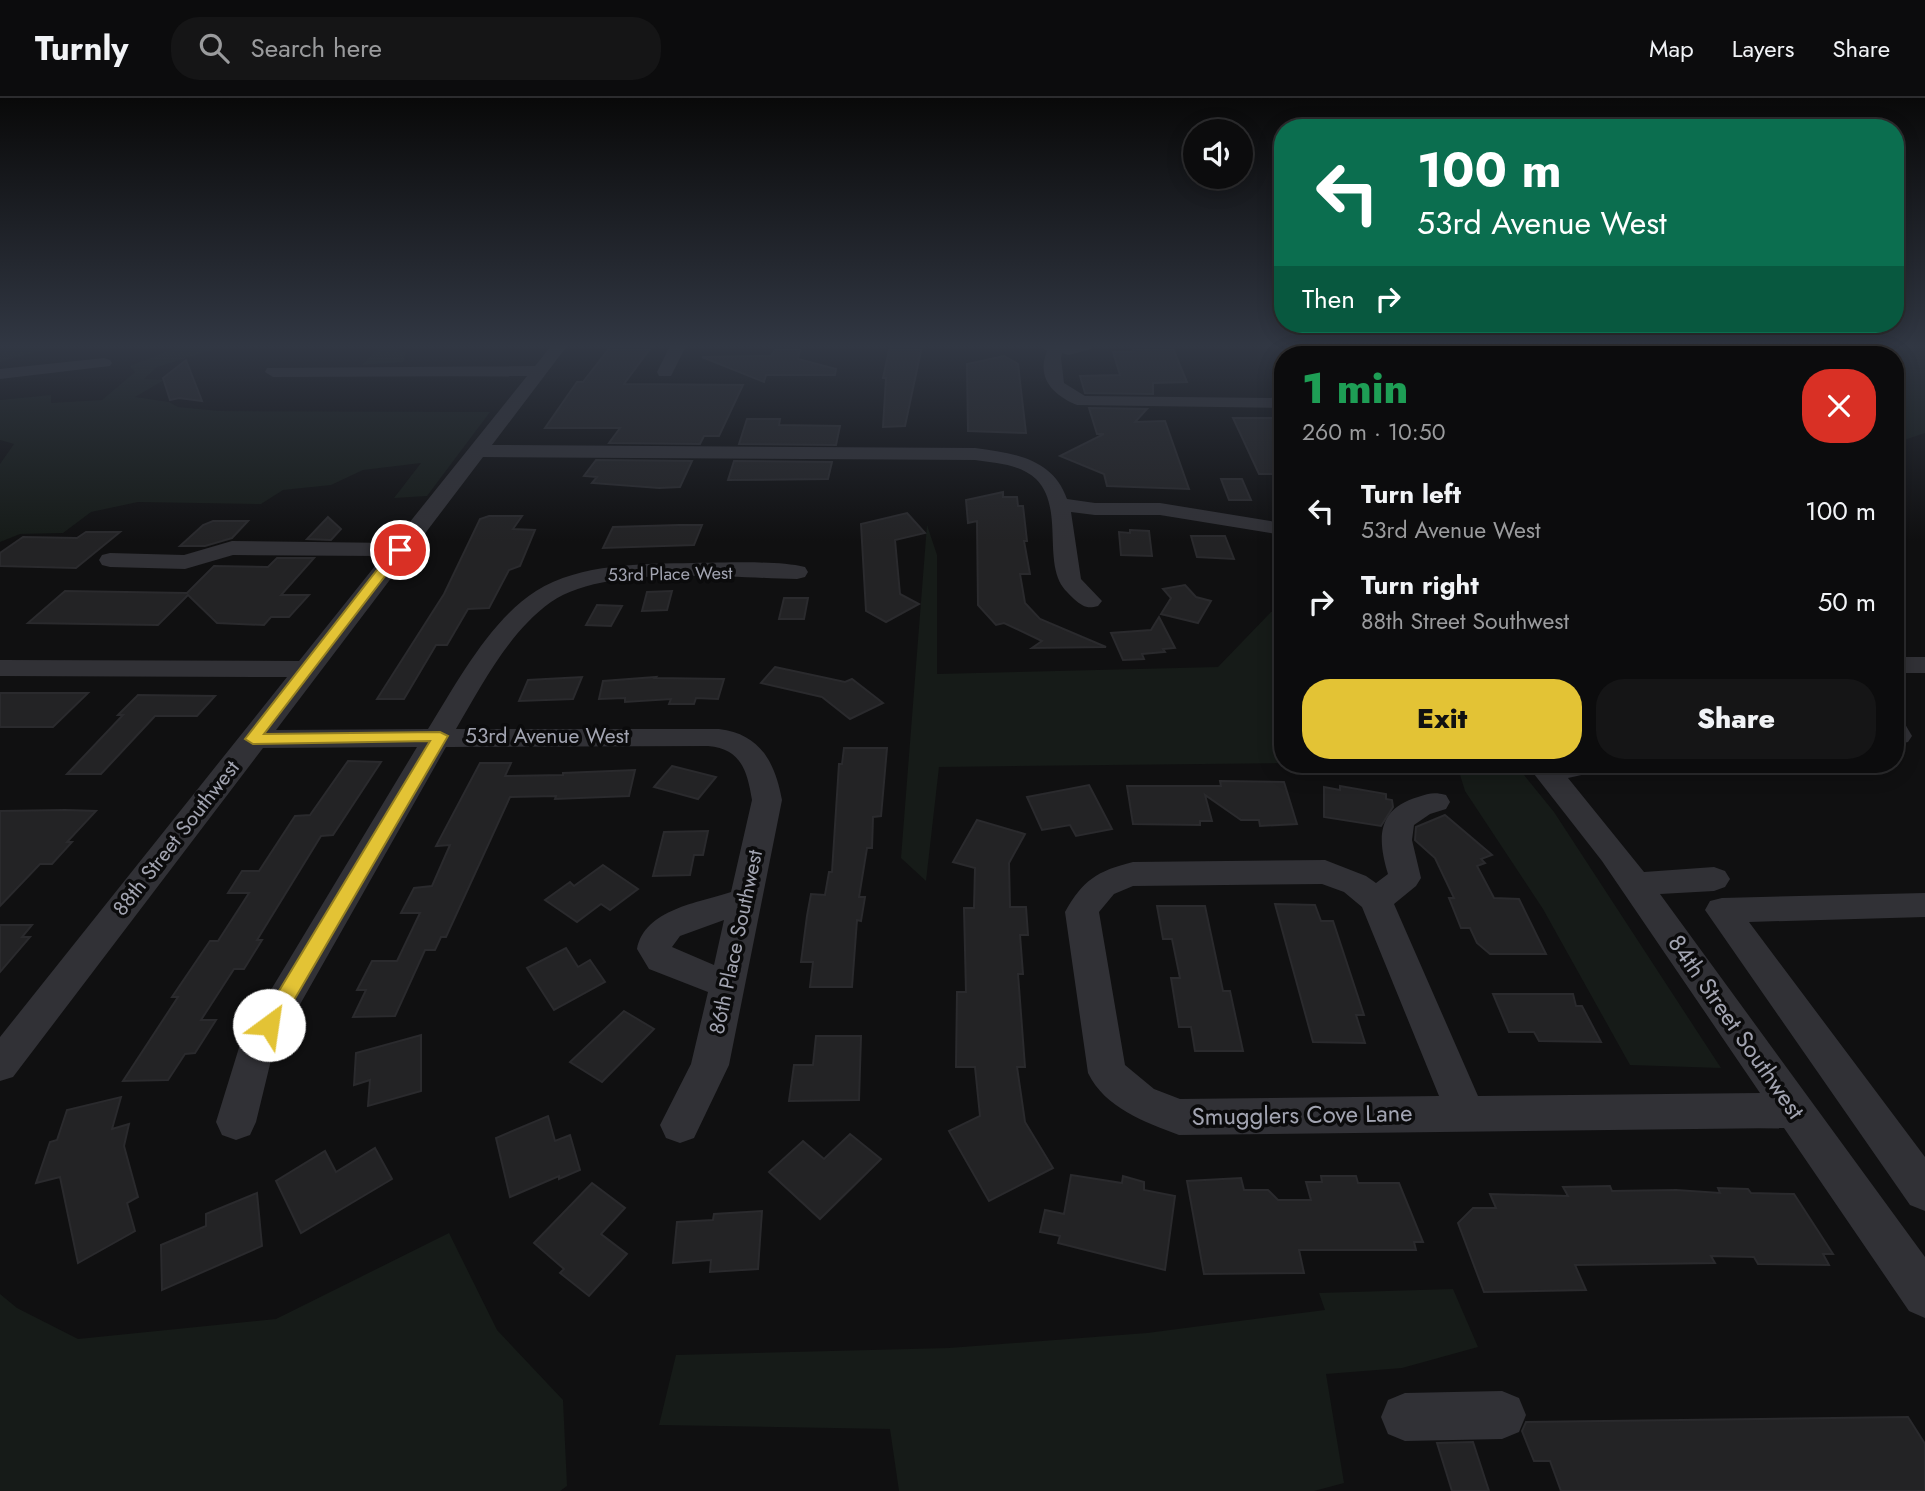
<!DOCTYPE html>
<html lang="en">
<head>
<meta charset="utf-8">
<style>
  :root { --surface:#0c0c0d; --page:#151516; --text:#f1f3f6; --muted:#9a9b9d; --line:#2c2c2e; --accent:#e3c335 }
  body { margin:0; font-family:Jost,sans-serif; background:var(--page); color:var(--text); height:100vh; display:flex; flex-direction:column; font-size:26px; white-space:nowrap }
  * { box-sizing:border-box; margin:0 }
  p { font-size:23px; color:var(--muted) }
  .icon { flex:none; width:38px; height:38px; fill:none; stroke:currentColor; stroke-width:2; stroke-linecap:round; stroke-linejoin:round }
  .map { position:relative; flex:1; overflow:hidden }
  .drawer { position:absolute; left:1274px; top:248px; width:630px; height:427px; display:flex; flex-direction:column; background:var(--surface); border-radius:28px; box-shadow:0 4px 18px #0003,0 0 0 2px var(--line) }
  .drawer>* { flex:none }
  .guide { position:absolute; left:1274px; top:21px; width:630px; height:214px; border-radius:28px; box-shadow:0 4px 18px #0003,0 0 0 2px var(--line); background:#0b6e4f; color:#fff; overflow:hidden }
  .tools { position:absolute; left:1183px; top:21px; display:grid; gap:14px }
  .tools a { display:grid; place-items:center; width:70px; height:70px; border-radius:50%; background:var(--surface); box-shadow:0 4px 18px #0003,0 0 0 2px var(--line); font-size:35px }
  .pin { position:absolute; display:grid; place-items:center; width:60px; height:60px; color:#fff; margin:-30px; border:4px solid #fff; border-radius:50%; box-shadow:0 2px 7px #0007 }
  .me { position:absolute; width:77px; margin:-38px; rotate:31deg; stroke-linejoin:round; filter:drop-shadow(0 0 5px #0008) }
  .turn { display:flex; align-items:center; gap:24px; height:147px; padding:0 28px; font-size:32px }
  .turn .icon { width:91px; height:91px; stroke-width:2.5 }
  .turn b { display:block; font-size:49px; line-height:60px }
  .then { display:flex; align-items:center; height:66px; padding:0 28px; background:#0003; gap:14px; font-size:26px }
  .round { display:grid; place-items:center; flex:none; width:74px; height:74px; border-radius:28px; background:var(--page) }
  .summary { display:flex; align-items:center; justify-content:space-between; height:119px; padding:0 28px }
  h1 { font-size:42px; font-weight:800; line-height:52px; color:#1e9e55 }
  .button { display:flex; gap:14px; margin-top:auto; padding:14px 28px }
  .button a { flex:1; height:80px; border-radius:28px; background:var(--accent); color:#111; font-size:28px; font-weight:800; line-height:80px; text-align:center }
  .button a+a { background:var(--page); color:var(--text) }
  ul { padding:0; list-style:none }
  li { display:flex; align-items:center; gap:21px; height:91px; padding:0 28px }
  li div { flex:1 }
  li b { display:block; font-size:26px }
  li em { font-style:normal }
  header { display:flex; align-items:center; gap:42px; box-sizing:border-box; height:98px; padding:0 35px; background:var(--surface); border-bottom:2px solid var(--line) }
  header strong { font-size:33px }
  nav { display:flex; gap:38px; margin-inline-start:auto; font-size:24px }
  .search { width:490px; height:63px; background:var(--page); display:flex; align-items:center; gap:18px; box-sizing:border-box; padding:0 24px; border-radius:28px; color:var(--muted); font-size:26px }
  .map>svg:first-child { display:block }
  .green { fill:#161b18 }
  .building { fill:#232325; stroke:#2a2a2d; stroke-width:2 }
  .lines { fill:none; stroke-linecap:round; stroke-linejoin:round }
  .minor { fill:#313136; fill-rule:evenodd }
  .route { fill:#e3c335; stroke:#947f22; stroke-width:2 }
  .labels { text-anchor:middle; stroke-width:7; stroke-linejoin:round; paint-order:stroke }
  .far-street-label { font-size:18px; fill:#a2a4b1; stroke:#0b0b0c }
  .street-label { font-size:21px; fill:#a2a4b1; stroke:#0b0b0c }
  .near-street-label { font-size:24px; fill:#a2a4b1; stroke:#0b0b0c }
</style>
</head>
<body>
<header>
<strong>Turnly</strong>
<div class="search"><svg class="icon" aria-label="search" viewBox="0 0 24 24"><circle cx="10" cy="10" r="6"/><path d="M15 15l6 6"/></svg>Search here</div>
<nav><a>Map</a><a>Layers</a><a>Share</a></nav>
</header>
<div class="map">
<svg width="1925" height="1393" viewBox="0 0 1925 1393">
  <rect width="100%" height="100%" fill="#101011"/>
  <g class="green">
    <polygon points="11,248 59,248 0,264 0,252"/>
    <polygon points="180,248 225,248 157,269 144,281 164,282 135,299 169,304 178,309 219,313 490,314 427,398 394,400 421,365 363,372 331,387 283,392 261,406 138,404 91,414 63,435 20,436 0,444 0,366 14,346 0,342 0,302 51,297 51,305 102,302 135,274 130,268"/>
    <polygon points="380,248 389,248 406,255 403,264 362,267"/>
    <polygon points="1422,248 1925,248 1925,335 1895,345 1895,257 1444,257"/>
    <polygon points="927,427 937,457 937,576 1218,569 1271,514 1283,514 1283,665 939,669 926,783 901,760"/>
    <polygon points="1457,667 1516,667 1554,714 1721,970 1630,967 1543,811 1465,693"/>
    <polygon points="449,1135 497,1232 563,1302 567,1388 560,1393 0,1393 0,1196 17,1210 78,1241 276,1221"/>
    <polygon points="1453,1191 1478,1249 1402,1270 1326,1276 1344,1385 1314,1393 899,1393 890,1331 659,1327 676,1257 949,1250 1147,1235 1325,1212 1319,1195"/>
  </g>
  <g class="building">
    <polygon points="611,248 652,248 624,286 743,287 719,338 704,338 700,346 609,345 620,330 545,330 577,284 583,284"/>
    <polygon points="890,248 922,248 905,328 883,329 886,280 883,280"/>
    <polygon points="1132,248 1172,248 1187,284 1153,285 1153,296 1085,295 1080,278 1120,277 1113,254 1134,254"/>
    <polygon points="775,252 800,252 798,261 836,271 835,277 766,277 764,284 702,259 771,258"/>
    <polygon points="1004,258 1018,266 1026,335 968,333 967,266"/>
    <polygon points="186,262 202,303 179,300 170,302 163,280"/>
    <polygon points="1089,310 1147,311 1135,324 1165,323 1189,391 1107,388 1104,376 1060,358 1104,336 1097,336"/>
    <polygon points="1233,320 1283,320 1283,376 1259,376"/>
    <polygon points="747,321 780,321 779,327 840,328 836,347 739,346"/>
    <polygon points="596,362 692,363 680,389 659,390 592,385 597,379 584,378"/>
    <polygon points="734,363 832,364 828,381 728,382"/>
    <polygon points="1221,381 1242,381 1251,402 1229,402"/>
    <polygon points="1003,394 1003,399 1017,399 1018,408 1023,408 1027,443 1024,443 1030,476 1020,476 1025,505 1040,521 1106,549 1032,550 1042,543 1004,525 996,527 978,507 977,423 968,425 966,402"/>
    <polygon points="907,415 925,435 895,442 900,496 919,506 886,524 866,513 861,426"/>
    <polygon points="489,418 522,418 513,431 535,432 520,468 509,472 489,510 468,511 447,547 436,547 404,601 377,601 444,496 480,421"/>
    <polygon points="328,419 341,431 331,442 307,441"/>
    <polygon points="213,423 248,423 232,440 205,448 180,448 203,427"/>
    <polygon points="679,427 702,427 694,447 603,450 613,429"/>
    <polygon points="1130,432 1149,433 1152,458 1121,457 1119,434 1130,435"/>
    <polygon points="86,434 120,434 76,470 0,468 0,455 23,439 77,440"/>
    <polygon points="1191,438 1225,438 1234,461 1197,459"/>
    <polygon points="277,460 314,460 281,497 309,497 289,519 271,519 264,527 217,525 188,497 158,527 28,525 65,493 187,495 214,468 268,469"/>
    <polygon points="1185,487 1196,499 1211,503 1198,525 1161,516 1171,500 1163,491"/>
    <polygon points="672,493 667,512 642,513 647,494"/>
    <polygon points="784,500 808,500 804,521 779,521"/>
    <polygon points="597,507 622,508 611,528 586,527"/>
    <polygon points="1159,519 1175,550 1163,551 1165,554 1142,556 1144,561 1123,562 1111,535 1151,532"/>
    <polygon points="775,569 845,584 852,581 883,605 850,621 822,599 761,585"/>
    <polygon points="582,579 573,601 519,603 528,582"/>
    <polygon points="656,579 655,580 724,581 718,601 696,600 694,606 669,606 671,601 625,604 625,600 599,601 603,583"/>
    <polygon points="0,595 88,595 53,629 0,629"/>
    <polygon points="138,597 215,598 197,618 155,618 101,676 67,676 123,617 118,617"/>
    <polygon points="844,650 887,650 881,718 873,719 872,750 867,750 859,799 865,799 861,823 857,822 852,889 810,889 813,864 801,864 807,818 811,796 825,797 829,774 832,774 839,666 842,666"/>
    <polygon points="348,663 381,664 333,737 321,738 257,842 262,842 244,871 234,871 201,922 216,922 195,955 185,956 168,982 123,983 178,899 172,899 210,843 218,843 249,795 228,795 242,773 259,773 295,718 310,717"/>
    <polygon points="480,665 511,665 505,678 563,677 563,675 635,672 629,698 555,701 556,698 510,699 446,839 441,839 435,852 425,852 395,918 353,919 366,892 357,892 372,863 397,863 420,815 401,815 414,790 432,788 450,747 436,748"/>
    <polygon points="672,668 716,679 698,701 654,689"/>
    <polygon points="1220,683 1284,684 1297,726 1260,728 1259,722 1241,722 1205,697 1212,723 1200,723 1200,727 1133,726 1127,688 1221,688"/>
    <polygon points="1089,687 1112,731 1076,738 1070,727 1042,732 1027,699"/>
    <polygon points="1340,688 1386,696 1386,701 1392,702 1393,709 1381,728 1324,719 1324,689 1340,692"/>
    <polygon points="0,713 65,712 96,713 67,744 72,744 52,766 40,766 0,808"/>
    <polygon points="1445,717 1492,757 1481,761 1485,765 1477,768 1494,800 1519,801 1546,856 1490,856 1477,845 1470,830 1461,830 1449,800 1454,800 1435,760 1415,742 1416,729"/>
    <polygon points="977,722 1025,736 1009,765 1010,809 1026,809 1028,837 1020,837 1023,876 1018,876 1025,969 1017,969 1025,1024 1053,1070 989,1103 949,1033 980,1018 975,969 956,969 957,894 966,894 964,810 974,810 975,770 953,764"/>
    <polygon points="708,733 703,757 694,757 690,777 653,778 664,734"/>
    <polygon points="603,767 638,791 610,812 601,806 577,824 545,802 570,784 574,788"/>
    <polygon points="1275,806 1315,807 1321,823 1333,823 1364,917 1356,917 1365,945 1313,944"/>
    <polygon points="1157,808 1205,808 1223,893 1230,893 1243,953 1195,953 1191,929 1179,929 1171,880 1180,880 1172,841 1163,841"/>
    <polygon points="0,827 32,827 22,839 30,839 0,874"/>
    <polygon points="566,850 578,869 590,862 605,884 554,912 527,870"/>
    <polygon points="1493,896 1573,896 1576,908 1582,908 1601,944 1539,943 1534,934 1509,934"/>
    <polygon points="624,913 654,931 602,984 570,964"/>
    <polygon points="421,937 421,993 368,1008 370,982 354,987 356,955"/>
    <polygon points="816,938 861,938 859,1002 789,1003 794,967 813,967"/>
    <polygon points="121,999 112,1031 129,1026 124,1048 138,1099 127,1105 135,1133 78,1165 60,1079 36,1085 50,1044 57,1042 67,1012"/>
    <polygon points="548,1018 555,1043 570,1037 580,1072 559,1081 559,1078 510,1099 496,1040"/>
    <polygon points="850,1036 881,1061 820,1121 769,1074 803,1043 824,1061"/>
    <polygon points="375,1050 392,1081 301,1135 276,1083 325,1053 336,1074"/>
    <polygon points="1071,1077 1122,1085 1123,1078 1144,1084 1144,1092 1175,1098 1165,1172 1058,1145 1060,1138 1040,1134 1045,1112 1064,1116"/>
    <polygon points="1321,1078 1356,1078 1358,1085 1399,1085 1423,1144 1414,1144 1416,1152 1299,1152 1304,1175 1204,1176 1187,1083 1241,1080 1244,1092 1268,1092 1278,1102 1311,1102 1306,1084 1322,1084"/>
    <polygon points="592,1085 625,1110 601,1136 627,1156 589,1198 560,1175 564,1171 534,1145"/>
    <polygon points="1610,1088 1612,1093 1676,1092 1720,1095 1718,1090 1748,1091 1751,1095 1794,1096 1833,1156 1823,1156 1829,1167 1758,1166 1754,1159 1711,1158 1715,1165 1575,1167 1586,1192 1484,1194 1458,1125 1473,1110 1496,1110 1490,1096 1568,1098 1563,1089"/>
    <polygon points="257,1095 262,1148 162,1192 161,1147 206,1128 206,1116"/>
    <polygon points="762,1113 758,1171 710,1174 711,1162 673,1165 677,1124 713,1122 714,1116"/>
    <polygon points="1908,1319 1925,1346 1925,1393 1561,1393 1550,1363 1534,1363 1522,1333 1526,1324"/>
    <polygon points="1473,1344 1489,1393 1452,1393 1437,1345"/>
  </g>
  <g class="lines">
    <g class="minor">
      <path d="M551,248h16l-75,99 483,3c38,5 78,10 92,51l28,4h65l123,20v12l-123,-20h-65l-24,-3 10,67 21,22 -4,5c-10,3 -15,1 -24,-7 -6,-6 -13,-12 -16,-21 -11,-30 3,-74 -22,-99 -16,-15 -40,-16 -61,-19l-492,-3 -207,273 152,-1c28,-45 62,-109 108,-138 45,-28 106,-27 157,-28 32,0 82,-3 112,4l3,5 -3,5 -8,2c-65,-1 -192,-15 -246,23 -43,31 -69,83 -95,127h263c41,5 56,33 63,71l-53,265 -35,73 -14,5 -14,-5 -6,-13 31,-61 17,-72 -59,-23 -12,-20c8,-40 61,-46 94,-57l21,-92c-5,-30 -11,-51 -44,-54l-262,1 -173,305 -17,70 -6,13 -14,5 -14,-5 -6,-13 26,-84 175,-291 -154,1 -250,329 -13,4v-44l287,-360 -287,-1v-16l299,1 84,-105 -150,-1 -48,14 -75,-2 -8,-2 -3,-5 3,-5 8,-2 74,2 48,-14 161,2 134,-167 -254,1 -8,-5 2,-4 268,-2zM724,822l-10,45 -42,-18 8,-11z"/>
      <polygon points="670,248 686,248 671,278 659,278 657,274"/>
      <path d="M1040,248h53l-2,3 -22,6 -7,-2 -1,5 3,25 21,13 198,2v10l-206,-3c-24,-10 -41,-27 -30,-54z"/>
      <polygon points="104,260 110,262 112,265 110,268 0,281 0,271"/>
      <rect x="1895" y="559" width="30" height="16"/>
      <polygon points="1895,623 1905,626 1912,638 1908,644 1895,647"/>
      <path d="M1527,667h72l-4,7 -27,6 76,94 70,-5 11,4 5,8 -5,8 -11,4 -54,3 265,363v61l-16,-7 -125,-183 -605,7c-34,-13 -74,-27 -91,-62l-23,-161c18,-32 32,-41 68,-50l192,-2 41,16 10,7 12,-9c-11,-36 -11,-65 30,-77 11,-4 17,-5 28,-2l4,7 -4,7 -16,5 -16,11 -2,15 9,38 -5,8 -22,18 84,192 282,-3 -158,-232zM1322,786l22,8 18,15 77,189 -259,3 -26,-10 -29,-24 -26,-153 15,-18 19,-8z"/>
      <polygon points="1925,795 1925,819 1749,824 1925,1059 1925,1113 1910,1107 1705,812 1710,803 1722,800"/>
      <polygon points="1502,1293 1519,1300 1526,1317 1519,1334 1502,1341 1405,1343 1388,1336 1381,1319 1388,1302 1405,1295"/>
    </g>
  </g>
  <linearGradient id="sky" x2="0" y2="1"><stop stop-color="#090909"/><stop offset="0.56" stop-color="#313743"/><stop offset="1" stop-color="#313743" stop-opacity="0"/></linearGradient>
  <rect width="1925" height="443" fill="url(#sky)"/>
  <polygon class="route" points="395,449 405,452 264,636 440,634 448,638 276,933 269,935 262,933 259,927 262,921 430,643 253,646 245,641"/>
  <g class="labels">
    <g class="far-street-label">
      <text transform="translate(670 476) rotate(-1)" y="6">53rd Place West</text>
    </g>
    <g class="street-label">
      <text x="547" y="645">53rd Avenue West</text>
      <text transform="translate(176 740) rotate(-52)" y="7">88th Street Southwest</text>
      <text transform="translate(736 844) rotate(-78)" y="7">86th Place Southwest</text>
    </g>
    <g class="near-street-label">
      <text transform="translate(1736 929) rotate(55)" y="8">84th Street Southwest</text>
      <text transform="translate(1302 1017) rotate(-1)" y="8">Smugglers Cove Lane</text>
    </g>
  </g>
</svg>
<div class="tools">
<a><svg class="icon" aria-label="sound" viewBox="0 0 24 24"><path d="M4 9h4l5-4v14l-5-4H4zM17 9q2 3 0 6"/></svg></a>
</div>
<div class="pin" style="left:400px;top:452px;background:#d93025"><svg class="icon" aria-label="arrive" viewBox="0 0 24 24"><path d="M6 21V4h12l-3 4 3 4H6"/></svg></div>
<svg class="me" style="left:269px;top:927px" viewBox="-20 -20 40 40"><circle r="19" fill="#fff"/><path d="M0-13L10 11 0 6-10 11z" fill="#e3c335"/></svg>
<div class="guide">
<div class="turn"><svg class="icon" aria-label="left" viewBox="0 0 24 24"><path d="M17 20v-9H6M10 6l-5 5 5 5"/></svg><div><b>100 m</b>53rd Avenue West</div></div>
<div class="then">Then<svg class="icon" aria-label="right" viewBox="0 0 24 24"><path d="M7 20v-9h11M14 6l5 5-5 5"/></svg></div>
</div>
<section class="drawer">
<div class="summary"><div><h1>1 min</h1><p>260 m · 10:50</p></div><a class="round" style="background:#d93025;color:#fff"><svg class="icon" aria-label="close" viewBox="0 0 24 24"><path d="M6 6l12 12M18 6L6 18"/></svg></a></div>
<ul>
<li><svg class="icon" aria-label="left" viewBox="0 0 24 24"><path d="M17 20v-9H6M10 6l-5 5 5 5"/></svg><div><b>Turn left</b><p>53rd Avenue West</p></div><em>100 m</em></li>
<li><svg class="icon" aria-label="right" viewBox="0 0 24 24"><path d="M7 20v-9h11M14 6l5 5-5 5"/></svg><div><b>Turn right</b><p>88th Street Southwest</p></div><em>50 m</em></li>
</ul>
<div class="button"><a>Exit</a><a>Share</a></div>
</section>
</div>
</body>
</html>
